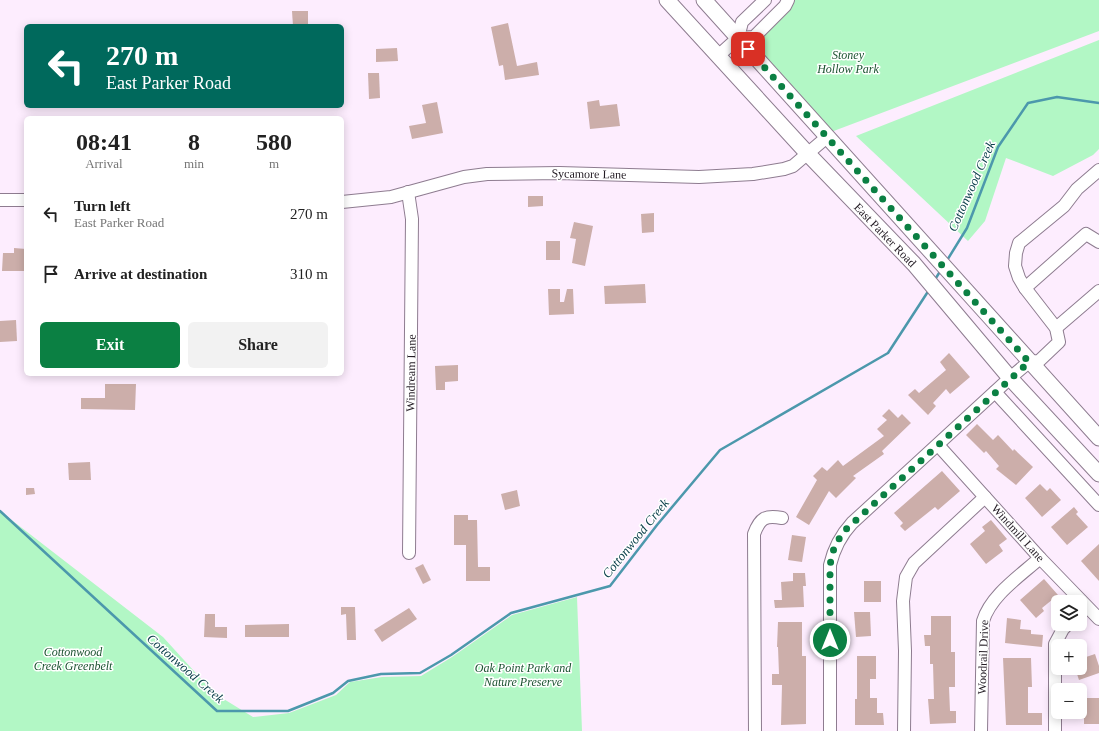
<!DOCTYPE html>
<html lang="en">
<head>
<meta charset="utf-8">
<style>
  :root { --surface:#fff; --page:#f2f2f2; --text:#222; --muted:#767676; --accent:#0b8043 }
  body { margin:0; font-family:"Times New Roman",serif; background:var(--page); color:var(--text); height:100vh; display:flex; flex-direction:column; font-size:15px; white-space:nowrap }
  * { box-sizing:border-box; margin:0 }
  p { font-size:13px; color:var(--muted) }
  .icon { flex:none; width:22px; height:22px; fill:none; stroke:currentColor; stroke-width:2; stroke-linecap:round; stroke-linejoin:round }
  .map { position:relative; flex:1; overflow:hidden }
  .panel { position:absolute; left:24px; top:116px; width:320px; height:260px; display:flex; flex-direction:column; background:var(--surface); border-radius:6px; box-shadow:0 2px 10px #0003 }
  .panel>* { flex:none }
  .guide { position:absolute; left:24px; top:24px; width:320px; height:84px; border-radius:6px; box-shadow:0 2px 10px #0003; background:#00695c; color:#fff; overflow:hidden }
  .controls { position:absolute; left:1051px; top:595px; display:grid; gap:8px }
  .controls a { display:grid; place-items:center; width:36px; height:36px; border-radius:6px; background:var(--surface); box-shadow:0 2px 10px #0003; font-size:20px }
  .pin { position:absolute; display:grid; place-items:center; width:34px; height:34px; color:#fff; margin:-17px; border-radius:8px; box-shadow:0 2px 6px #0006 }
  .me { position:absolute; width:44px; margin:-22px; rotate:0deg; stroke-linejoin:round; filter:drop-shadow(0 0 3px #0008) }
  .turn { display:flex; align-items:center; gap:14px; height:84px; padding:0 16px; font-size:18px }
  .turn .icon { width:52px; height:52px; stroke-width:2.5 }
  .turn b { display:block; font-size:28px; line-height:34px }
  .eta { display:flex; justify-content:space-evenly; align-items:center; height:68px; text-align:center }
  .eta b { font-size:24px; font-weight:700; line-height:28px }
  .cta { display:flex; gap:8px; margin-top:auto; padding:8px 16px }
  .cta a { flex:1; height:46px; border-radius:6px; background:var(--accent); color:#fff; font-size:16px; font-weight:700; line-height:46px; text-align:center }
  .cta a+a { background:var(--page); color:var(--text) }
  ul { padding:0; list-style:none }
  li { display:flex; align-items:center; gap:12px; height:60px; padding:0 16px }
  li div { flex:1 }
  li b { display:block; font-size:15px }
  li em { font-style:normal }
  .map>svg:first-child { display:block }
  .green { fill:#b2f7c5 }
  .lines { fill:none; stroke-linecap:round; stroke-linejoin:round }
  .stream { stroke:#4c98ac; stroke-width:2.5 }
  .building { fill:#ccaeaa }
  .minor-casing { stroke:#8e7c90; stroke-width:14 }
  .major-casing { stroke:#8e7c90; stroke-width:17 }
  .minor { stroke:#fff; stroke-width:12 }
  .major { stroke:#fff; stroke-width:15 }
  .route { stroke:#0b8043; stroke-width:7; stroke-dasharray:0 12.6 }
  .labels { text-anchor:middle; stroke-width:3; stroke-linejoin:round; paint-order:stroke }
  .park-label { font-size:12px; font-style:italic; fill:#1b5230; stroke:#fff }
  .street-label { font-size:12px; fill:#231c24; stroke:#fff }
  .water-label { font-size:13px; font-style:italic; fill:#0d414c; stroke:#fff }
</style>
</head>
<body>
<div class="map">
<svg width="1099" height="731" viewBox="0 0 1099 731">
  <rect width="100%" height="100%" fill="#fdedfe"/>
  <g class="green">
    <polygon points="795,0 1099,0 1099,31 831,132 753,45 790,7"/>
    <polygon points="1099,40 1099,149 1093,155 1053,176 1006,158 985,221 968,241 856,136"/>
    <polygon points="0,511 163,637 214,693 253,717 289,713 336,695 350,682 382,677 421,676 452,657 512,615 577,597 582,731 0,731"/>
  </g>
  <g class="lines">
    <g class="stream">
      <polyline points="946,262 967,228 998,147 1028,103 1057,97 1099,103"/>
      <polyline points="934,281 941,270"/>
      <polyline points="0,511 217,711 288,711 333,693 348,681 381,674 420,673 451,655 511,613 610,586 657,525 720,450 888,353 929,290"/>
    </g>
  </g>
  <g class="building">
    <polygon points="292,11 308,11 308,26 293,26"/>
    <polygon points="508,23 517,66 537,62 539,75 505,80 503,65 499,66 491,27"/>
    <polygon points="397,48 398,61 376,62 376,49"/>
    <polygon points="368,73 379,73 380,98 369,99"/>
    <polygon points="599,100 600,106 617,104 620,126 590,129 587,102"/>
    <polygon points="437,102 443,133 412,139 409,126 426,123 422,105"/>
    <polygon points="528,196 543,196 543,206 528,207"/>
    <polygon points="654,213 654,232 642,233 641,214"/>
    <polygon points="574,222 593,226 585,266 572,263 576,239 570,238"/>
    <rect x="546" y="241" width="14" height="19"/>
    <polygon points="14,248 26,249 26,271 2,271 3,253 14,253"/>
    <polygon points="645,284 646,303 605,304 604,286"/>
    <polygon points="548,289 560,289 560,302 564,302 567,289 573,289 574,314 549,315"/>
    <polygon points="16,320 17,341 0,342 0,321"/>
    <polygon points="949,353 970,377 950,394 946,389 933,403 936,406 928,415 908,395 915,389 919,393 946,370 940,362"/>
    <polygon points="458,365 458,381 445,382 445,390 436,390 435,366"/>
    <polygon points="105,384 136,384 135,410 81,409 81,398 105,398"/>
    <polygon points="889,409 898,418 902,414 911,423 882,451 884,454 853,476 856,478 836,498 829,491 809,525 796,517 817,480 813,476 822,467 827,471 838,460 843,466 884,436 877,429 887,420 882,416"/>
    <polygon points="977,424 993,440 998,435 1013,451 1014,449 1033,467 1016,485 996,469 999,466 986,451 984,453 966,435"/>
    <polygon points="90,462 91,480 69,480 68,463"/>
    <polygon points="942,471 960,491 938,510 935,507 905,531 900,526 903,523 894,513"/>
    <polygon points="1040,484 1047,491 1050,488 1061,500 1042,517 1025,498"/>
    <polygon points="26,488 34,488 35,494 26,495"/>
    <polygon points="517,490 520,506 505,510 501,494"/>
    <polygon points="1074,507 1078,512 1076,514 1088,527 1067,545 1051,527"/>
    <polygon points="454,515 468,515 468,520 477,520 478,567 490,567 490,581 466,581 466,545 454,545"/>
    <polygon points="991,520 1007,539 999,545 1003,551 986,564 970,544 985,531 982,527"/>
    <polygon points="792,535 806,537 802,562 788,560"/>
    <polygon points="1099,544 1099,581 1081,561"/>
    <polygon points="423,564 431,580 423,584 415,568"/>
    <polygon points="793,573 805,573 806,586 803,586 804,607 775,608 774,600 782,600 781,582 793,581"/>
    <polygon points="1044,579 1058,595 1042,608 1044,611 1036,618 1020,600"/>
    <rect x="864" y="581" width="17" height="21"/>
    <polygon points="341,607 355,607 356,640 347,640 346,614 341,615"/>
    <polygon points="409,608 417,619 382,642 374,630"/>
    <polygon points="854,612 870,612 871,636 856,637"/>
    <polygon points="205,614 215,614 215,627 227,627 227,638 204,637"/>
    <polygon points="931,616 951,616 951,652 955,652 955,687 949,687 950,711 956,711 956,723 930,724 928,699 934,699 933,664 930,664 930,646 925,646 924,635 931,635"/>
    <polygon points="1007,618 1021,620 1020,629 1031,630 1031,634 1043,635 1042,647 1005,643"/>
    <polygon points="778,622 802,622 802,656 806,656 806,724 781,725 782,685 772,685 772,674 779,674 778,647 777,647"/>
    <polygon points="289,624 289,637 245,637 245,625"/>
    <polygon points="1095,654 1099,666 1099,673 1079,680 1075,668 1080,668 1080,659"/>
    <polygon points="857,656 876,656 876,679 870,679 870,698 877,698 877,713 883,713 884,725 855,725 855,699 857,699"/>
    <polygon points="1003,658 1031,658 1032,687 1028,687 1028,713 1042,713 1042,725 1006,725"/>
    <polygon points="1080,698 1099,698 1099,724 1084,724 1084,709 1080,709"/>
  </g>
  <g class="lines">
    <g class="minor-casing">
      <g id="minor">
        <polyline points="738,38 754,37 785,6 788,0"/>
        <polyline points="718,56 738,38 742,22 765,0"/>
        <polyline points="408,192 412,219 409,553"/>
        <polyline points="0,200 26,200"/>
        <polyline points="342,202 391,197 464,177 487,174 559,173 699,177 753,174 784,169 793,166 827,137"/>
        <polyline points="1025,288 1086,234 1099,242"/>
        <polyline points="1056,328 1099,291"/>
        <polyline points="995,392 1099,505"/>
        <polyline points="938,445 1040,558 1099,619"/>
        <path d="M755,731l-1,-197c6,-16 11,-19 28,-16"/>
        <path d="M830,731v-166c4,-17 10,-29 22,-42l158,-145 19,-16 10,-1 20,-19 -3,-14 -31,-40 -6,-10 -4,-12 1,-13 3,-10 45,-37 13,-17 22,-19"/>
        <polyline points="904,731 905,651 903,601 906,577 914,563 985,497"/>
        <path d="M981,731l2,-110c8,-26 37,-45 57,-63"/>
        <polyline points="1055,731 1055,644 1063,629 1068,624"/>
      </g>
    </g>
    <g class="major-casing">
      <g id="major">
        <polyline points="667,0 808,154 914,264 1010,378 1099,474"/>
        <polyline points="704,0 1099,438"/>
      </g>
    </g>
    <use href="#minor" class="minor"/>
    <use href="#major" class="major"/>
  </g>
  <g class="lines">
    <polyline class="route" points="748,49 1029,362 842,533 833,551 830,565 830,640"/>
  </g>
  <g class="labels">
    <g class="park-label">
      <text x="848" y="59">Stoney<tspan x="848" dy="14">Hollow Park</tspan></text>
      <text x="73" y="656">Cottonwood<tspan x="73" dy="14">Creek Greenbelt</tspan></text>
      <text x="523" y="672">Oak Point Park and<tspan x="523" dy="14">Nature Preserve</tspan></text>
    </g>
    <g class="street-label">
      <text transform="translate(589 174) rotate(1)" y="4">Sycamore Lane</text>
      <text transform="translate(885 235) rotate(46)" y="4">East Parker Road</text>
      <text transform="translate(411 373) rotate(-89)" y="4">Windream Lane</text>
      <text transform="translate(1018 533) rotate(48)" y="4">Windmill Lane</text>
      <text transform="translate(983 657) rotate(-88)" y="4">Woodrail Drive</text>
    </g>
    <g class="water-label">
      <text transform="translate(971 186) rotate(-66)" y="5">Cottonwood Creek</text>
      <text transform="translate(635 538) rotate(-51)" y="5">Cottonwood Creek</text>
      <text transform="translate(186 668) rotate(41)" y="5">Cottonwood Creek</text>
    </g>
  </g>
</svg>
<div class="controls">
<a><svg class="icon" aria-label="layers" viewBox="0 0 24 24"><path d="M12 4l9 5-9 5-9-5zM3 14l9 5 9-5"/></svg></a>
<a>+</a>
<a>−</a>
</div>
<div class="pin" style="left:748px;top:49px;background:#d93025"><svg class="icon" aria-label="arrive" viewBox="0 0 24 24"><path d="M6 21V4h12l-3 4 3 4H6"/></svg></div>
<svg class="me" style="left:830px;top:640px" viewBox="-20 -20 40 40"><circle r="17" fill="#0b8043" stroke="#fff" stroke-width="3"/><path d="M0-11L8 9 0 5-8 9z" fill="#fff"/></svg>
<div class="guide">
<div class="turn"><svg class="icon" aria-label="left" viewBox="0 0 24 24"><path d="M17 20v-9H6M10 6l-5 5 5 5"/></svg><div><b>270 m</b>East Parker Road</div></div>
</div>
<section class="panel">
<div class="eta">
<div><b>08:41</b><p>Arrival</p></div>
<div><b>8</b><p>min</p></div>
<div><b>580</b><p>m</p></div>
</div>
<ul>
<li><svg class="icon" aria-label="left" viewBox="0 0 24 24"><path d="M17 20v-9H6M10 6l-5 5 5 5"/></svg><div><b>Turn left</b><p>East Parker Road</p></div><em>270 m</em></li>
<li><svg class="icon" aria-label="arrive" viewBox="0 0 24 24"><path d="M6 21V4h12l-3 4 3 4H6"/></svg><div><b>Arrive at destination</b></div><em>310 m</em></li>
</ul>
<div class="cta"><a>Exit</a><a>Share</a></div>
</section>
</div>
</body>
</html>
